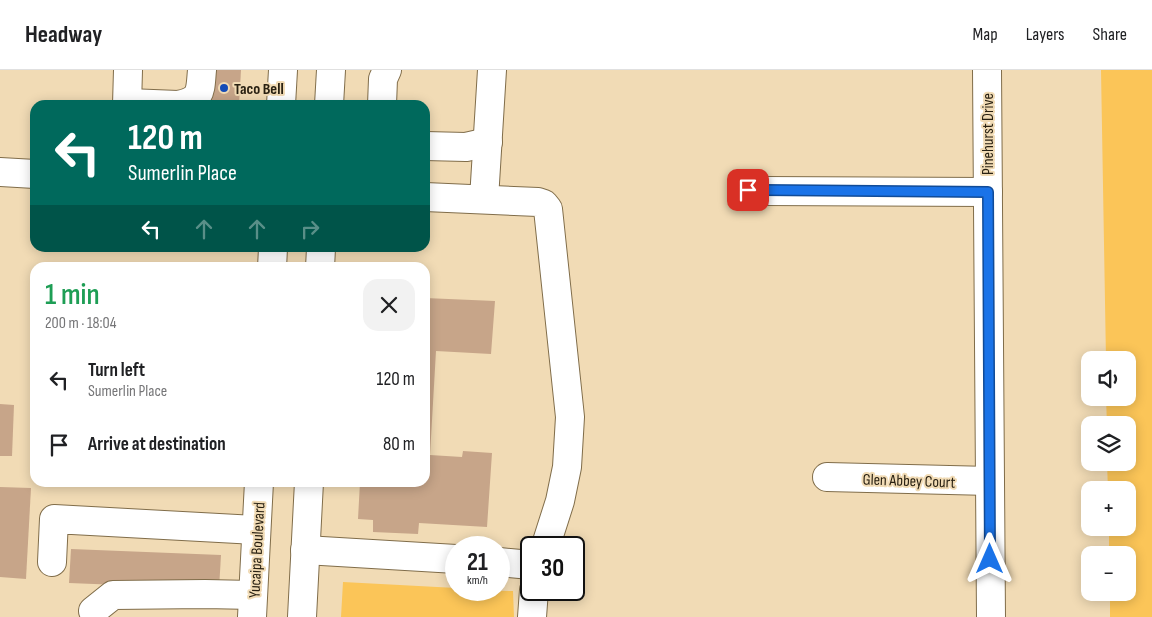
<!DOCTYPE html>
<html lang="en">
<head>
<meta charset="utf-8">
<style>
  :root { --surface:#fff; --page:#f2f2f2; --text:#202124; --muted:#757577; --line:#e0e0e0 }
  body { margin:0; font-family:"Sofia Sans Condensed",sans-serif; background:var(--page); color:var(--text); height:100vh; display:flex; flex-direction:column; font-size:19px; white-space:nowrap }
  * { box-sizing:border-box; margin:0 }
  p { font-size:16px; color:var(--muted) }
  .icon { flex:none; width:28px; height:28px; fill:none; stroke:currentColor; stroke-width:2; stroke-linecap:round; stroke-linejoin:round }
  .map { position:relative; flex:1; overflow:hidden }
  .details { position:absolute; left:30px; top:192px; width:400px; height:225px; display:flex; flex-direction:column; background:var(--surface); border-radius:15px; box-shadow:0 2px 12px #0003 }
  .details>* { flex:none }
  .guide { position:absolute; left:30px; top:30px; width:400px; height:152px; border-radius:15px; box-shadow:0 2px 12px #0003; background:#00695c; color:#fff; overflow:hidden }
  .controls { position:absolute; left:1081px; top:281px; display:grid; gap:10px }
  .controls a { display:grid; place-items:center; width:55px; height:55px; border-radius:10px; background:var(--surface); box-shadow:0 2px 12px #0003; font-size:25px }
  .speed { position:absolute; left:445px; top:466px; display:flex; gap:10px; font-size:25px; font-weight:700; text-align:center }
  .speed>* { display:grid; place-content:center; width:65px; height:65px; border-radius:50%; background:var(--surface); box-shadow:0 2px 12px #0003; line-height:1 }
  .speed small { font-size:12px; font-weight:400 }
  .speed .limit { border:2px solid #111; border-radius:8px; background:#fff; color:#111 }
  .pin { position:absolute; display:grid; place-items:center; width:42px; height:42px; color:#fff; margin:-21px; border-radius:10px; box-shadow:0 2px 8px #0006 }
  .me { position:absolute; width:55px; margin:-28px; rotate:0deg; stroke-linejoin:round; filter:drop-shadow(0 0 4px #0008) }
  .turn { display:flex; align-items:center; gap:18px; height:105px; padding:0 15px; font-size:22px }
  .turn .icon { width:65px; height:65px; stroke-width:2.5 }
  .turn b { display:block; font-size:35px; line-height:42px }
  .lanes { display:flex; align-items:center; height:48px; padding:0 15px; background:#0003; justify-content:center; gap:25px; direction:ltr }
  .lanes .off { opacity:.35 }
  .round { display:grid; place-items:center; flex:none; width:52px; height:52px; border-radius:15px; background:var(--page) }
  .overview { display:flex; align-items:center; justify-content:space-between; height:85px; padding:0 15px }
  h1 { font-size:30px; font-weight:600; line-height:38px; color:#1e9e55 }
  ul { padding:0; list-style:none }
  li { display:flex; align-items:center; gap:15px; height:65px; padding:0 15px }
  li div { flex:1 }
  li b { display:block; font-size:19px }
  li em { font-style:normal }
  header { display:flex; align-items:center; gap:30px; box-sizing:border-box; height:70px; padding:0 25px; background:var(--surface); border-bottom:1px solid var(--line) }
  header strong { font-size:24px }
  nav { display:flex; gap:28px; margin-inline-start:auto; font-size:18px }
  .map>svg:first-child { display:block }
  .green { fill:#fbc558 }
  .building { fill:#c7a589 }
  .lines { fill:none; stroke-linecap:round; stroke-linejoin:round }
  .minor-casing { stroke:#806d4a; stroke-width:30 }
  .major-casing { stroke:#806d4a; stroke-width:30 }
  .minor { stroke:#fff; stroke-width:28 }
  .major { stroke:#fff; stroke-width:28 }
  .route-casing { stroke:#114b97; stroke-width:12 }
  .route { stroke:#1a73e8; stroke-width:9 }
  .poi-dot { fill:#144bb7; stroke:#f1dbb5; stroke-width:2 }
  .labels { text-anchor:middle; stroke-width:4; stroke-linejoin:round; paint-order:stroke }
  .poi-label { font-size:16px; font-weight:bold; fill:#292112; stroke:#f1dbb5; text-anchor:start }
  .street-label { font-size:16px; fill:#292112; stroke:#f1dbb5 }
</style>
</head>
<body>
<header>
<strong>Headway</strong>
<nav><a>Map</a><a>Layers</a><a>Share</a></nav>
</header>
<div class="map">
<svg width="1152" height="547" viewBox="0 0 1152 547">
  <rect width="100%" height="100%" fill="#f1dbb5"/>
  <g class="green">
    <polygon points="1101,0 1152,0 1152,547 1110,547 1110,523 1128,522 1128,485 1109,485 1109,458 1128,458 1128,420 1108,420 1107,393 1128,392 1128,355 1107,355 1106,328 1128,328 1128,290 1106,290"/>
    <polygon points="343,512 456,518 456,520 513,521 514,547 341,547"/>
  </g>
  <g class="building">
    <polygon points="208,0 241,0 239,35 206,35"/>
    <polygon points="425,228 495,231 491,284 436,281 430,385 462,387 463,381 492,383 487,457 419,453 418,464 373,462 373,450 358,449 360,412 425,412"/>
    <polygon points="0,334 14,335 12,386 0,386"/>
    <polygon points="0,417 31,418 26,509 0,507"/>
    <polygon points="71,479 221,485 219,519 69,513"/>
  </g>
  <g class="lines">
    <g class="minor-casing">
      <g id="minor">
        <polyline points="987,0 991,547"/>
        <polyline points="128,33 178,35"/>
        <polyline points="127,35 128,0"/>
        <path d="M178,35c24,-5 22,-13 24,-35"/>
        <polyline points="382,35 383,9 387,0"/>
        <polyline points="425,76 466,77 488,72"/>
        <polyline points="0,102 35,104"/>
        <polyline points="748,121 988,122"/>
        <polyline points="425,127 538,132 544,134 548,139 570,347 567,397 560,431 545,478"/>
        <polyline points="484,129 492,0"/>
        <polyline points="827,407 990,411"/>
        <polyline points="305,480 456,489"/>
        <polyline points="52,492 54,449 256,460"/>
        <polyline points="499,492 531,495"/>
        <polyline points="93,541 113,525 205,524 253,525"/>
        <polyline points="532,547 534,520"/>
      </g>
    </g>
    <g class="major-casing">
      <g id="major">
        <polyline points="281,35 283,0"/>
        <polyline points="329,35 331,0"/>
        <polyline points="272,198 273,178"/>
        <polyline points="320,198 321,178"/>
        <polyline points="252,547 259,412"/>
        <polyline points="302,547 309,412"/>
      </g>
    </g>
    <use href="#minor" class="minor"/>
    <use href="#major" class="major"/>
  </g>
  <g class="lines">
    <g class="route-casing">
      <polyline id="route" points="748,120 988,122 990,489"/>
    </g>
    <use href="#route" class="route"/>
  </g>
  <circle class="poi-dot" cx="224" cy="18" r="5"/>
  <g class="labels">
    <g class="poi-label">
      <text x="234" y="24">Taco Bell</text>
    </g>
    <g class="street-label">
      <text transform="translate(987 64) rotate(-90)" y="6">Pinehurst Drive</text>
      <text transform="translate(909 410) rotate(2)" y="6">Glen Abbey Court</text>
      <text transform="translate(256 480) rotate(-87)" y="6">Yucaipa Boulevard</text>
    </g>
  </g>
</svg>
<div class="controls">
<a><svg class="icon" aria-label="sound" viewBox="0 0 24 24"><path d="M4 9h4l5-4v14l-5-4H4zM17 9q2 3 0 6"/></svg></a>
<a><svg class="icon" aria-label="layers" viewBox="0 0 24 24"><path d="M12 4l9 5-9 5-9-5zM3 14l9 5 9-5"/></svg></a>
<a>+</a>
<a>−</a>
</div>
<div class="speed"><div>21<small>km/h</small></div><div class="limit">30</div></div>
<div class="pin" style="left:748px;top:120px;background:#d93025"><svg class="icon" aria-label="arrive" viewBox="0 0 24 24"><path d="M6 21V4h12l-3 4 3 4H6"/></svg></div>
<svg class="me" style="left:990px;top:489px" viewBox="-20 -20 40 40"><path d="M0-17L14 15 0 8-14 15z" fill="#1a73e8" stroke="#fff" stroke-width="4"/></svg>
<div class="guide">
<div class="turn"><svg class="icon" aria-label="left" viewBox="0 0 24 24"><path d="M17 20v-9H6M10 6l-5 5 5 5"/></svg><div><b>120 m</b>Sumerlin Place</div></div>
<div class="lanes"><svg class="icon" aria-label="left" viewBox="0 0 24 24"><path d="M17 20v-9H6M10 6l-5 5 5 5"/></svg><svg class="icon off" aria-label="ahead" viewBox="0 0 24 24"><path d="M12 20V5M6 11l6-6 6 6"/></svg><svg class="icon off" aria-label="ahead" viewBox="0 0 24 24"><path d="M12 20V5M6 11l6-6 6 6"/></svg><svg class="icon off" aria-label="right" viewBox="0 0 24 24"><path d="M7 20v-9h11M14 6l5 5-5 5"/></svg></div>
</div>
<section class="details">
<div class="overview"><div><h1>1 min</h1><p>200 m · 18:04</p></div><a class="round"><svg class="icon" aria-label="close" viewBox="0 0 24 24"><path d="M6 6l12 12M18 6L6 18"/></svg></a></div>
<ul>
<li><svg class="icon" aria-label="left" viewBox="0 0 24 24"><path d="M17 20v-9H6M10 6l-5 5 5 5"/></svg><div><b>Turn left</b><p>Sumerlin Place</p></div><em>120 m</em></li>
<li><svg class="icon" aria-label="arrive" viewBox="0 0 24 24"><path d="M6 21V4h12l-3 4 3 4H6"/></svg><div><b>Arrive at destination</b></div><em>80 m</em></li>
</ul>
</section>
</div>
</body>
</html>
